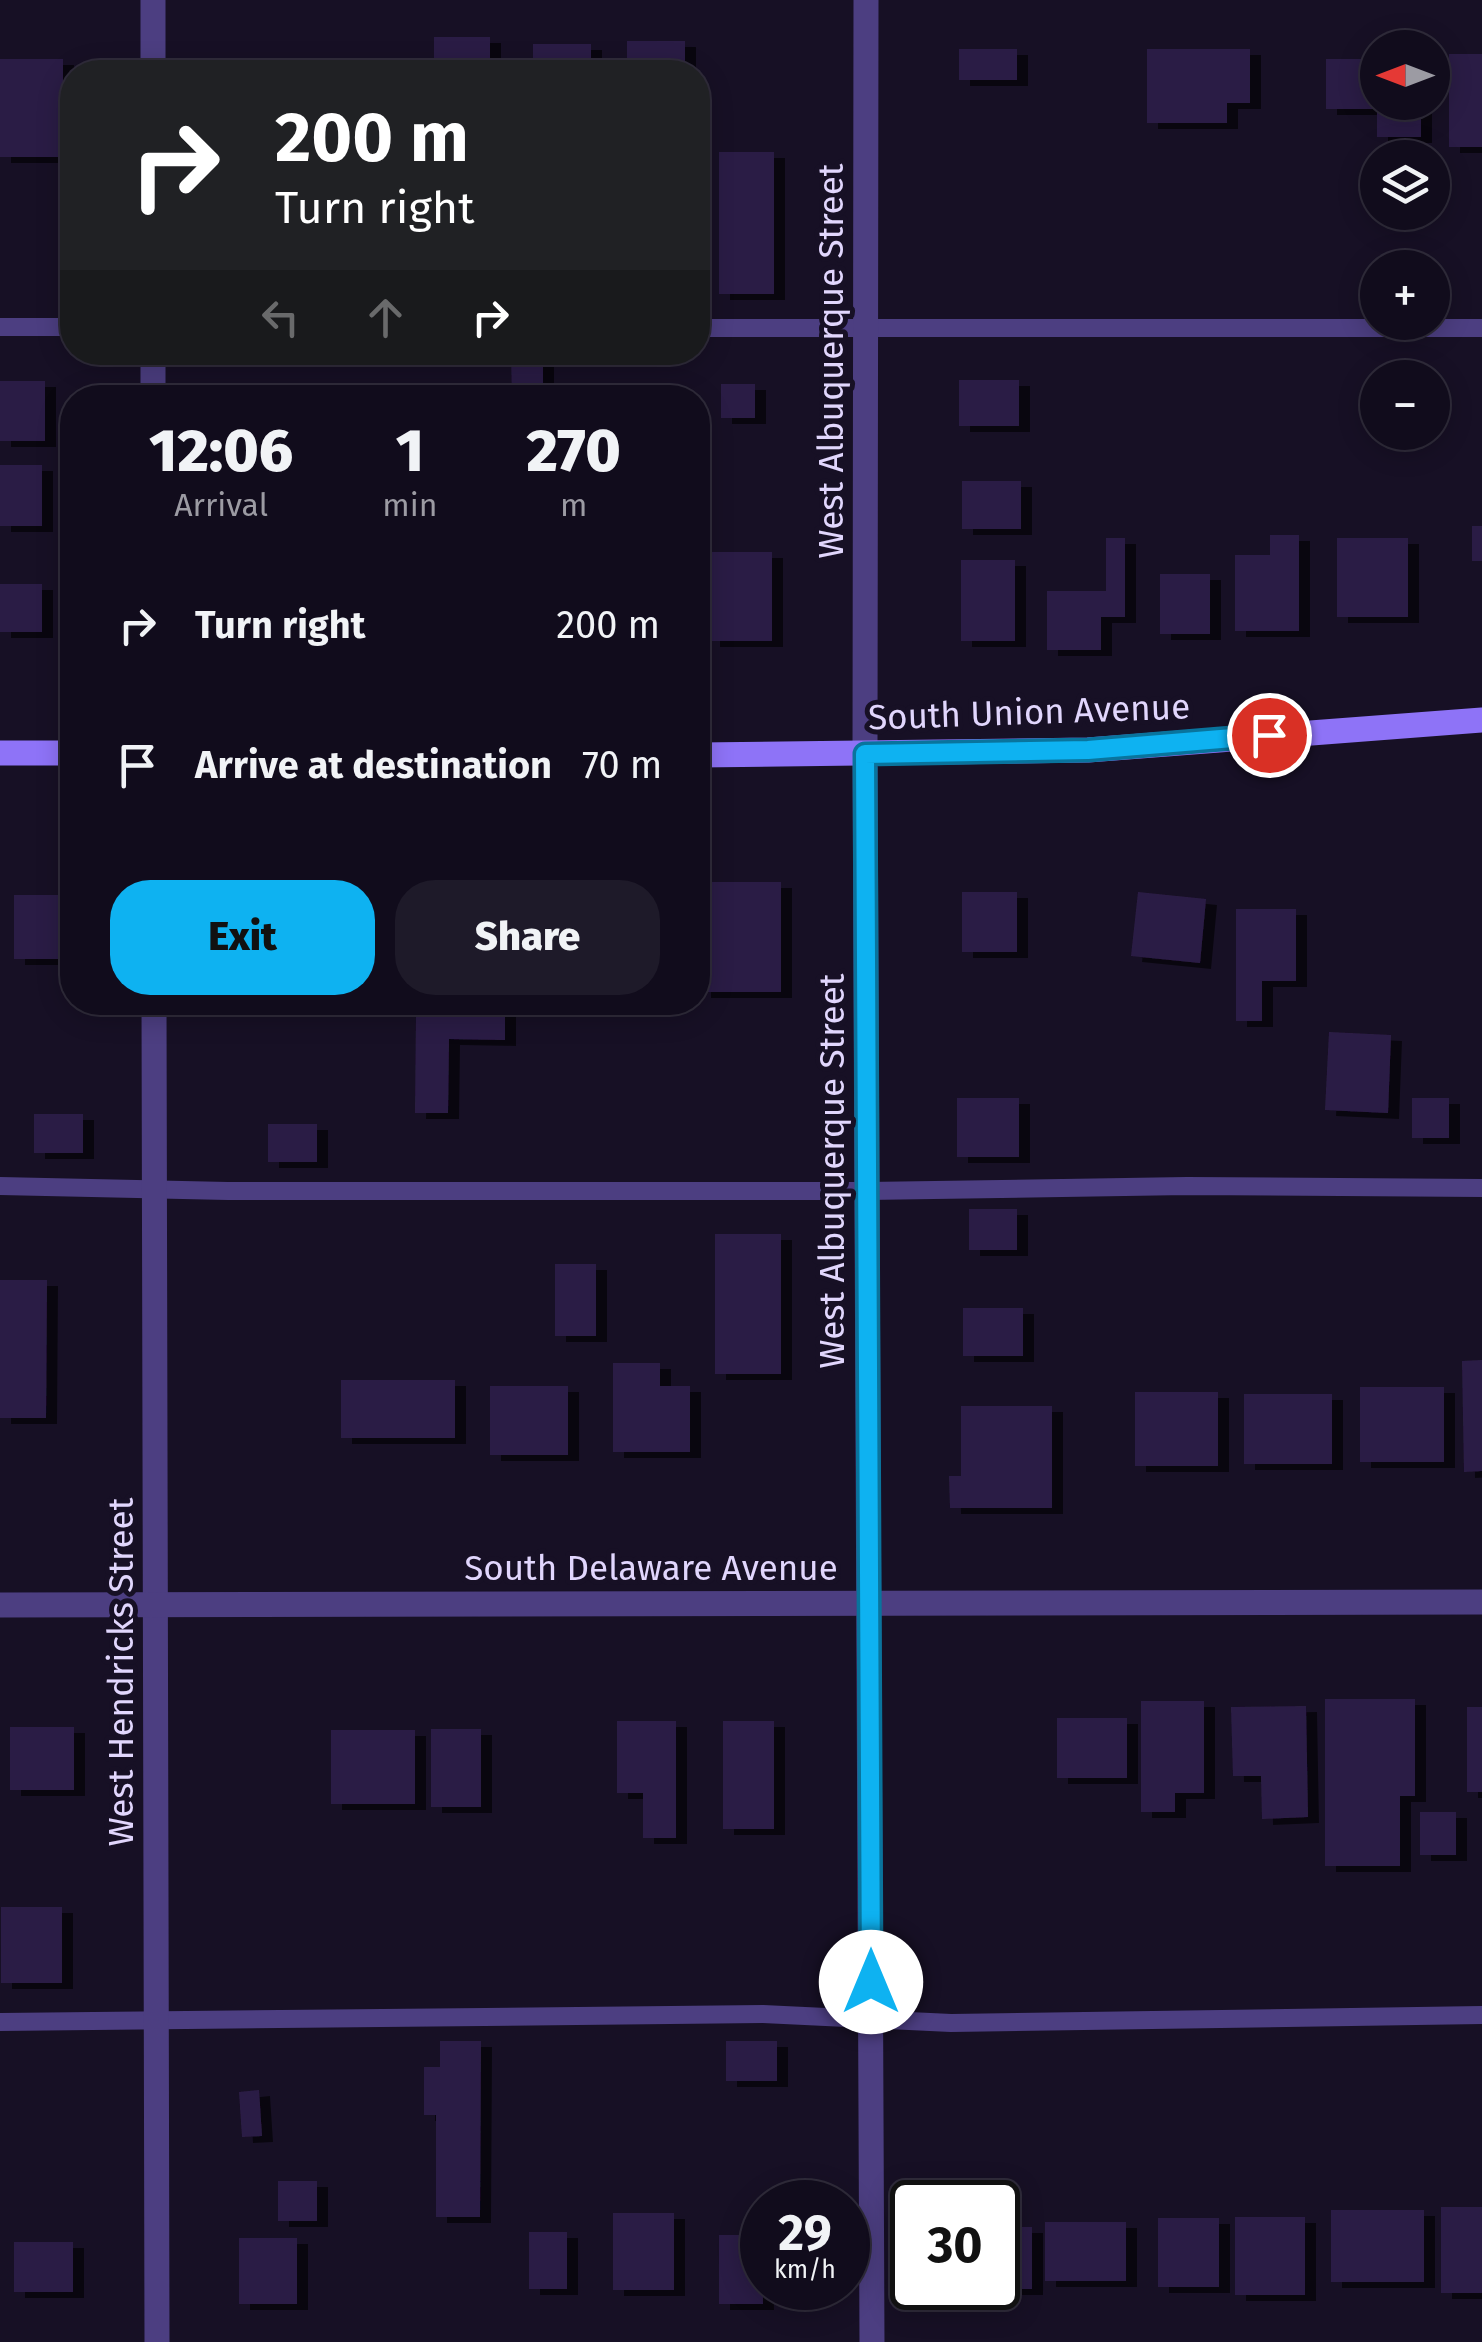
<!DOCTYPE html>
<html lang="en">
<head>
<meta charset="utf-8">
<style>
  :root { --surface:#110c1c; --page:#1e1a29; --text:#f1f3f6; --muted:#9c9ba3; --line:#302c3b; --accent:#0eb2f1 }
  body { margin:0; font-family:"Fira Sans",sans-serif; background:var(--page); color:var(--text); height:100vh; display:flex; flex-direction:column; font-size:38px; white-space:nowrap }
  * { box-sizing:border-box; margin:0 }
  p { font-size:32px; color:var(--muted) }
  .icon { flex:none; width:55px; height:55px; fill:none; stroke:currentColor; stroke-width:2; stroke-linecap:round; stroke-linejoin:round }
  .map { position:relative; flex:1; overflow:hidden }
  .side { position:absolute; left:60px; top:385px; width:650px; height:630px; display:flex; flex-direction:column; background:var(--surface); border-radius:40px; box-shadow:0 5px 25px #0003,0 0 0 2px var(--line) }
  .side>* { flex:none }
  .banner { position:absolute; left:60px; top:60px; width:650px; height:305px; border-radius:40px; box-shadow:0 5px 25px #0003,0 0 0 2px var(--line); background:#202124; color:#fff; overflow:hidden }
  .needle { width:65px; rotate:270deg }
  .fabs { position:absolute; left:1360px; top:30px; display:grid; gap:20px }
  .fabs a { display:grid; place-items:center; width:90px; height:90px; border-radius:50%; background:var(--surface); box-shadow:0 5px 25px #0003,0 0 0 2px var(--line); font-size:50px }
  .speed { position:absolute; left:740px; top:2180px; display:flex; gap:20px; font-size:50px; font-weight:700; text-align:center }
  .speed>* { display:grid; place-content:center; width:130px; height:130px; border-radius:50%; background:var(--surface); box-shadow:0 5px 25px #0003,0 0 0 2px var(--line); line-height:1 }
  .speed small { font-size:25px; font-weight:400 }
  .speed .limit { border:5px solid #111; border-radius:15px; background:#fff; color:#111 }
  .pin { position:absolute; display:grid; place-items:center; width:85px; height:85px; color:#fff; margin:-42px; border:5px solid #fff; border-radius:50%; box-shadow:0 2px 10px #0007 }
  .me { position:absolute; width:110px; margin:-55px; rotate:0deg; stroke-linejoin:round; filter:drop-shadow(0 0 8px #0008) }
  .turn { display:flex; align-items:center; gap:35px; height:210px; padding:0 50px; font-size:45px }
  .turn .icon { width:130px; height:130px; stroke-width:2.5 }
  .turn b { display:block; font-size:70px; line-height:85px }
  .lanes { display:flex; align-items:center; height:95px; padding:0 50px; background:#0003; justify-content:center; gap:50px; direction:ltr }
  .lanes .off { opacity:.35 }
  .eta { display:flex; justify-content:space-evenly; align-items:center; height:170px; text-align:center }
  .eta b { font-size:60px; font-weight:800; line-height:70px }
  .primary-button { display:flex; gap:20px; margin-top:auto; padding:20px 50px }
  .primary-button a { flex:1; height:115px; border-radius:40px; background:var(--accent); color:#111; font-size:40px; font-weight:800; line-height:115px; text-align:center }
  .primary-button a+a { background:var(--page); color:var(--text) }
  ul { padding:0; list-style:none }
  li { display:flex; align-items:center; gap:30px; height:140px; padding:0 50px }
  li div { flex:1 }
  li b { display:block; font-size:38px }
  li em { font-style:normal }
  .map>svg:first-child { display:block }
  .building { fill:#2c1d45; filter:url(#shadow) }
  .lines { fill:none; stroke-linecap:round; stroke-linejoin:round }
  .service { stroke:#4c3e81; stroke-width:18 }
  .minor { stroke:#4c3e81; stroke-width:25 }
  .secondary { stroke:#8e73f7; stroke-width:25 }
  .route-casing { stroke:#09749d; stroke-width:25 }
  .route { stroke:#0eb2f1; stroke-width:18 }
  .labels { text-anchor:middle; stroke-width:10; stroke-linejoin:round; paint-order:stroke }
  .street-label { font-size:35px; fill:#e1d6fd; stroke:#171025 }
</style>
</head>
<body>
<div class="map">
<svg width="1482" height="2342" viewBox="0 0 1482 2342">
  <defs>
    <filter id="shadow"><feDropShadow dx="11" dy="6" stdDeviation="0" flood-color="#0009"/></filter>
  </defs>
  <rect width="100%" height="100%" fill="#171025"/>
  <g class="building">
    <rect x="434" y="37" width="56" height="35"/>
    <rect x="627" y="41" width="58" height="31"/>
    <rect x="533" y="44" width="58" height="28"/>
    <rect x="959" y="49" width="58" height="31"/>
    <polygon points="1147,49 1250,49 1250,103 1227,103 1227,123 1147,123"/>
    <rect x="1449" y="54" width="33" height="93"/>
    <rect x="0" y="59" width="63" height="98"/>
    <polygon points="304,59 305,72 244,72 244,60"/>
    <polygon points="1326,59 1378,59 1378,102 1421,102 1421,137 1377,137 1377,109 1326,109"/>
    <rect x="349" y="60" width="63" height="12"/>
    <rect x="719" y="152" width="55" height="142"/>
    <polygon points="511,354 543,354 543,398 512,398"/>
    <rect x="959" y="380" width="60" height="46"/>
    <rect x="0" y="381" width="45" height="60"/>
    <rect x="721" y="384" width="34" height="34"/>
    <rect x="270" y="388" width="73" height="10"/>
    <rect x="0" y="465" width="42" height="61"/>
    <rect x="962" y="481" width="59" height="48"/>
    <rect x="1472" y="526" width="10" height="35"/>
    <polygon points="1270,535 1299,535 1299,631 1235,631 1235,555 1270,555"/>
    <polygon points="1106,538 1125,538 1125,617 1101,617 1101,650 1047,650 1047,591 1106,591"/>
    <rect x="1337" y="538" width="71" height="79"/>
    <rect x="709" y="552" width="63" height="89"/>
    <rect x="961" y="560" width="54" height="81"/>
    <rect x="1160" y="574" width="50" height="60"/>
    <rect x="0" y="584" width="42" height="48"/>
    <rect x="700" y="882" width="81" height="110"/>
    <rect x="962" y="892" width="55" height="60"/>
    <polygon points="1138,892 1206,899 1200,963 1131,956"/>
    <rect x="14" y="895" width="55" height="64"/>
    <polygon points="1236,909 1296,909 1296,981 1262,981 1262,1021 1236,1021"/>
    <polygon points="449,1002 505,1002 505,1040 449,1039 448,1113 415,1113 416,1014 449,1014"/>
    <polygon points="1329,1032 1391,1035 1388,1113 1325,1110"/>
    <rect x="957" y="1098" width="62" height="59"/>
    <rect x="1412" y="1098" width="37" height="40"/>
    <rect x="34" y="1114" width="49" height="39"/>
    <rect x="268" y="1124" width="49" height="38"/>
    <rect x="969" y="1209" width="48" height="41"/>
    <rect x="715" y="1234" width="66" height="140"/>
    <rect x="555" y="1264" width="41" height="72"/>
    <polygon points="0,1280 47,1280 46,1418 0,1418"/>
    <rect x="963" y="1308" width="60" height="48"/>
    <polygon points="1482,1360 1482,1471 1464,1472 1462,1361"/>
    <polygon points="613,1363 660,1363 660,1386 690,1386 690,1452 613,1452"/>
    <rect x="341" y="1380" width="114" height="58"/>
    <rect x="490" y="1386" width="78" height="69"/>
    <rect x="1360" y="1387" width="84" height="75"/>
    <rect x="1135" y="1392" width="83" height="74"/>
    <rect x="1244" y="1394" width="88" height="70"/>
    <polygon points="961,1406 1052,1406 1052,1508 950,1508 949,1476 961,1476"/>
    <polygon points="1325,1699 1415,1699 1415,1796 1400,1796 1400,1866 1325,1866"/>
    <polygon points="1141,1701 1204,1701 1204,1793 1175,1793 1175,1812 1141,1812"/>
    <polygon points="1306,1706 1308,1817 1262,1819 1261,1776 1233,1776 1231,1707"/>
    <rect x="1467" y="1707" width="15" height="85"/>
    <rect x="1057" y="1718" width="70" height="60"/>
    <polygon points="617,1721 676,1721 676,1838 643,1838 643,1793 617,1793"/>
    <rect x="723" y="1721" width="51" height="108"/>
    <rect x="10" y="1727" width="64" height="63"/>
    <rect x="431" y="1729" width="50" height="78"/>
    <rect x="331" y="1730" width="84" height="74"/>
    <rect x="1420" y="1812" width="36" height="43"/>
    <rect x="1" y="1907" width="61" height="76"/>
    <polygon points="440,2041 481,2041 480,2217 436,2217 436,2115 424,2115 424,2067 440,2067"/>
    <rect x="726" y="2041" width="51" height="40"/>
    <polygon points="259,2090 262,2136 242,2137 239,2092"/>
    <rect x="278" y="2181" width="39" height="40"/>
    <rect x="1441" y="2207" width="41" height="86"/>
    <rect x="1331" y="2210" width="93" height="72"/>
    <rect x="613" y="2213" width="61" height="77"/>
    <rect x="1235" y="2217" width="70" height="78"/>
    <rect x="1158" y="2218" width="61" height="69"/>
    <rect x="1045" y="2222" width="81" height="59"/>
    <rect x="998" y="2227" width="34" height="62"/>
    <rect x="529" y="2232" width="38" height="57"/>
    <polygon points="719,2235 762,2235 763,2304 719,2304"/>
    <rect x="239" y="2238" width="58" height="66"/>
    <rect x="14" y="2242" width="59" height="50"/>
  </g>
  <g class="lines">
    <g class="service">
      <polyline points="0,327 72,327"/>
      <polyline points="698,328 1482,328"/>
      <polyline points="0,1186 228,1191 867,1191 1187,1186 1482,1188"/>
      <polyline points="0,2022 763,2014 951,2023 1482,2015"/>
    </g>
    <g class="minor">
      <polyline points="153,0 153,72"/>
      <polyline points="866,0 865,754 872,2342"/>
      <polyline points="153,352 153,398"/>
      <polyline points="154,1002 157,2342"/>
      <polyline points="0,1605 1482,1602"/>
    </g>
    <g class="secondary">
      <polyline points="0,753 72,753"/>
      <polyline points="698,755 1088,750 1482,720"/>
    </g>
  </g>
  <g class="lines">
    <g class="route-casing">
      <polyline id="route" points="871,1982 865,754 1088,750 1269,735"/>
    </g>
    <use href="#route" class="route"/>
  </g>
  <g class="labels">
    <g class="street-label">
      <text transform="translate(831 361) rotate(-90)" y="12">West Albuquerque Street</text>
      <text transform="translate(1029 712) rotate(-2)" y="12">South Union Avenue</text>
      <text transform="translate(832 1171) rotate(-90)" y="12">West Albuquerque Street</text>
      <text x="651" y="1580">South Delaware Avenue</text>
      <text transform="translate(121 1672) rotate(-90)" y="12">West Hendricks Street</text>
    </g>
  </g>
</svg>
<div class="fabs">
<a><svg class="needle" viewBox="-14 -14 28 28"><path d="M0-13l5 13h-10z" fill="#e53935"/><path d="M0 13l5-13h-10z" fill="#9c9ba3"/></svg></a>
<a><svg class="icon" aria-label="layers" viewBox="0 0 24 24"><path d="M12 4l9 5-9 5-9-5zM3 14l9 5 9-5"/></svg></a>
<a>+</a>
<a>−</a>
</div>
<div class="speed"><div>29<small>km/h</small></div><div class="limit">30</div></div>
<div class="pin" style="left:1269px;top:735px;background:#d93025"><svg class="icon" aria-label="arrive" viewBox="0 0 24 24"><path d="M6 21V4h12l-3 4 3 4H6"/></svg></div>
<svg class="me" style="left:871px;top:1982px" viewBox="-20 -20 40 40"><circle r="19" fill="#fff"/><path d="M0-13L10 11 0 6-10 11z" fill="#0eb2f1"/></svg>
<div class="banner">
<div class="turn"><svg class="icon" aria-label="right" viewBox="0 0 24 24"><path d="M7 20v-9h11M14 6l5 5-5 5"/></svg><div><b>200 m</b>Turn right</div></div>
<div class="lanes"><svg class="icon off" aria-label="left" viewBox="0 0 24 24"><path d="M17 20v-9H6M10 6l-5 5 5 5"/></svg><svg class="icon off" aria-label="ahead" viewBox="0 0 24 24"><path d="M12 20V5M6 11l6-6 6 6"/></svg><svg class="icon" aria-label="right" viewBox="0 0 24 24"><path d="M7 20v-9h11M14 6l5 5-5 5"/></svg></div>
</div>
<section class="side">
<div class="eta">
<div><b>12:06</b><p>Arrival</p></div>
<div><b>1</b><p>min</p></div>
<div><b>270</b><p>m</p></div>
</div>
<ul>
<li><svg class="icon" aria-label="right" viewBox="0 0 24 24"><path d="M7 20v-9h11M14 6l5 5-5 5"/></svg><div><b>Turn right</b></div><em>200 m</em></li>
<li><svg class="icon" aria-label="arrive" viewBox="0 0 24 24"><path d="M6 21V4h12l-3 4 3 4H6"/></svg><div><b>Arrive at destination</b></div><em>70 m</em></li>
</ul>
<div class="primary-button"><a>Exit</a><a>Share</a></div>
</section>
</div>
</body>
</html>
